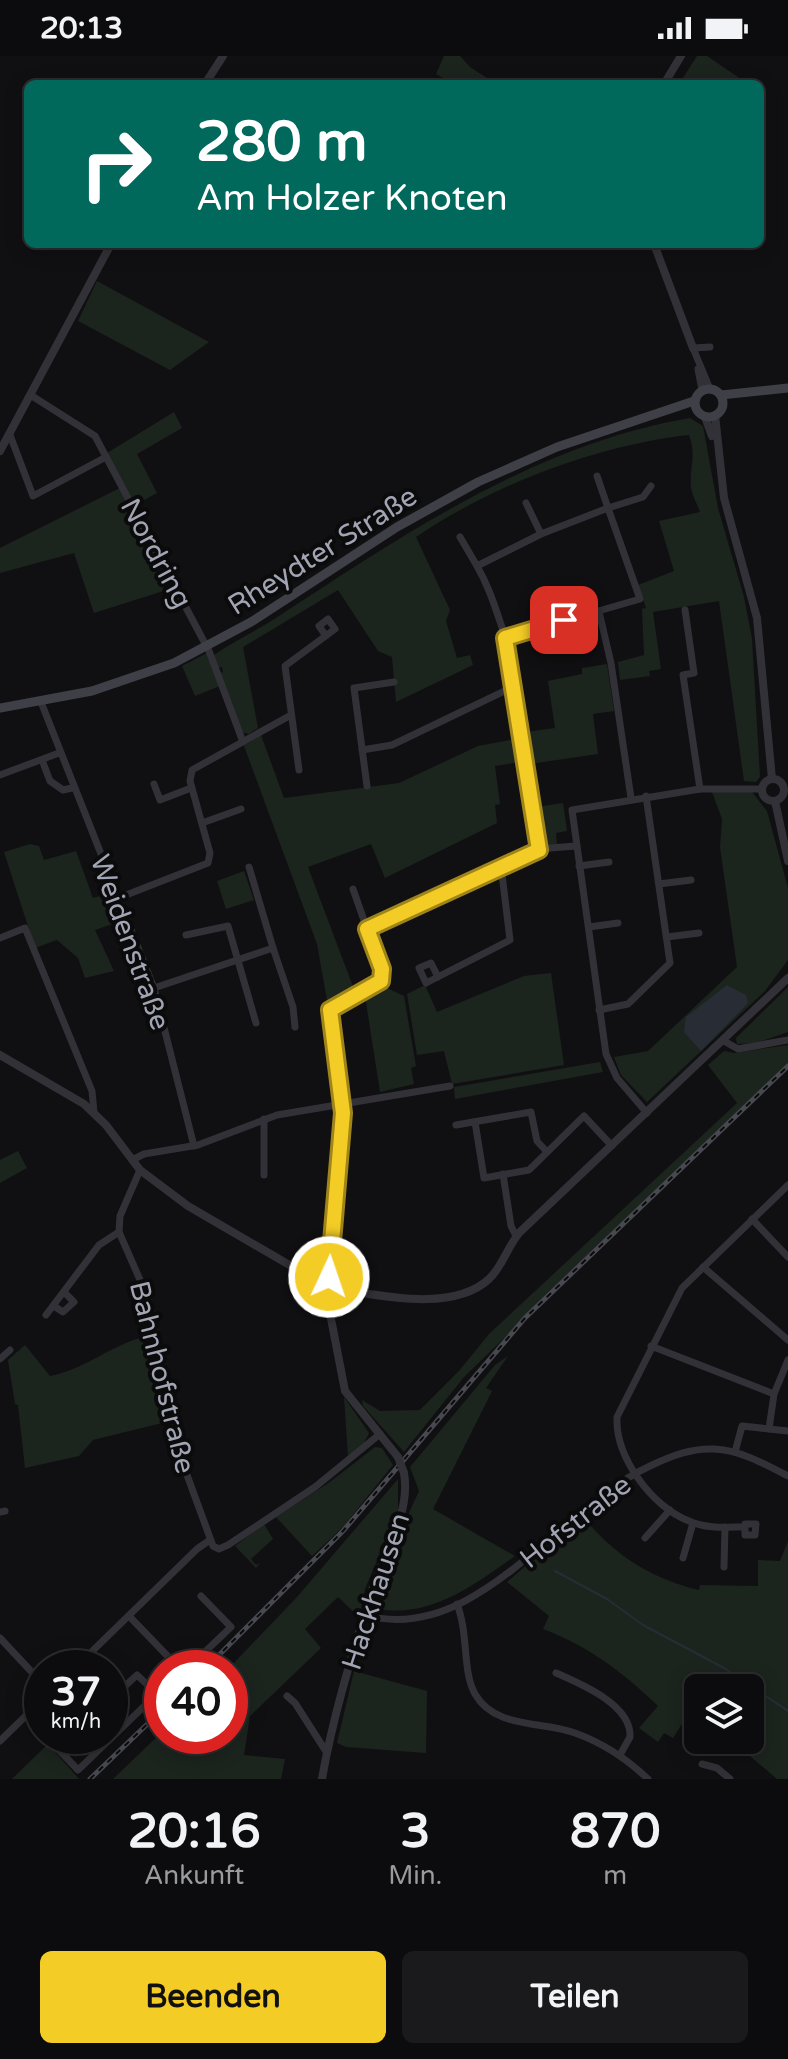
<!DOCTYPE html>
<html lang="de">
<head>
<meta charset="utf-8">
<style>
  :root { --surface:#0c0c0e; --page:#1a1a1c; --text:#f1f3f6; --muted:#9a9b9e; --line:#2c2c2e; --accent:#f4cc26 }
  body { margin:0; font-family:"Varela Round",sans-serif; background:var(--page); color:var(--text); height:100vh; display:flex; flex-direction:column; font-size:30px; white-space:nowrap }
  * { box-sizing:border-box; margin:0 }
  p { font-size:26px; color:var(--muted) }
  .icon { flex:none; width:44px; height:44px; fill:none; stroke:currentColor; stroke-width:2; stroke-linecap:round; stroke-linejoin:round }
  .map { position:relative; height:1723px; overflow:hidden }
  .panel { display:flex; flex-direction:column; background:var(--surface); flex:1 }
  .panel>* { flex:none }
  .guide { position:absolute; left:24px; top:24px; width:740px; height:168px; border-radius:12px; box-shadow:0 4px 20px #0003,0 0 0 2px var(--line); background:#00695c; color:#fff; overflow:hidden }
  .buttons { position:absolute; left:684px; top:1618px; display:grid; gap:16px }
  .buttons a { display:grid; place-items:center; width:80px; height:80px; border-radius:12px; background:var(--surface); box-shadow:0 4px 20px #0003,0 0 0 2px var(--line); font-size:40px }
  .speed { position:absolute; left:24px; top:1594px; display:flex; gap:16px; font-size:40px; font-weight:700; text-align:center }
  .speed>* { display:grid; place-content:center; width:104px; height:104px; border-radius:50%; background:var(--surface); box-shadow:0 4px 20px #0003,0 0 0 2px var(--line); line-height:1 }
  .speed small { font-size:20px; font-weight:400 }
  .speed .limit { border:12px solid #d22; background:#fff; color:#111 }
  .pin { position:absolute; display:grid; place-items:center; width:68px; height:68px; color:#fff; margin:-34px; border-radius:16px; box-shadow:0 4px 12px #0006 }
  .me { position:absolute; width:88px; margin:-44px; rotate:3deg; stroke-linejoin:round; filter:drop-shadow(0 0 6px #0008) }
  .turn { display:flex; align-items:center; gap:28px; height:168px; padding:0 40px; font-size:36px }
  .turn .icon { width:104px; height:104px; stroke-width:2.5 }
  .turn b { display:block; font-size:56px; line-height:68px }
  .eta { display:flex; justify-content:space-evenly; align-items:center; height:136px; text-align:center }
  .eta b { font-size:48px; font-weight:700; line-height:56px }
  .action { display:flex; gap:16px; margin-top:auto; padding:16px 40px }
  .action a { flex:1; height:92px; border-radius:12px; background:var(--accent); color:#111; font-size:32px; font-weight:700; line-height:92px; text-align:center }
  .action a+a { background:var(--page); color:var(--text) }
  .status { display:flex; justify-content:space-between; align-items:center; height:56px; padding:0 40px; background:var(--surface); direction:ltr }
  .status svg { height:22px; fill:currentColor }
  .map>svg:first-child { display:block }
  .green { fill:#1c241e }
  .water { fill:#272c35 }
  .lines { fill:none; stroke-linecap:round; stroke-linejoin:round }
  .stream { stroke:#272c35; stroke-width:2 }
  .minor { stroke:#313137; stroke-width:7 }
  .tertiary { stroke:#313137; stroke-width:8 }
  .secondary { stroke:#3f4047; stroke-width:9 }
  .rail-casing { stroke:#484950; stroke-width:5 }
  .rail { stroke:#0b0b0c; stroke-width:2; stroke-dasharray:6; stroke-linecap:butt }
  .tertiary-bridge { stroke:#313137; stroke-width:8 }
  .route-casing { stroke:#9f8519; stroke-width:20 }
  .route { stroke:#f4cc26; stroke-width:14 }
  .labels { text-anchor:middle; stroke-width:8; stroke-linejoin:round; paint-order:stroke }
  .street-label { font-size:28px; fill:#a1a4b3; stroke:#0b0b0c }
</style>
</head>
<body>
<div class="status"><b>20:13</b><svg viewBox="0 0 49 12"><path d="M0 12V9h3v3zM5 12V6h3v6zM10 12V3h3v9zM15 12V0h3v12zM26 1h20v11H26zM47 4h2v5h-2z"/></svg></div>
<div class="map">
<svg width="788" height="1723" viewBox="0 0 788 1723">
  <rect width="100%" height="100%" fill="#101012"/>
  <g class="green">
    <polygon points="444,0 460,0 470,11 496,28 453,28 436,18"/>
    <polygon points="697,0 707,0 748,28 679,28"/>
    <polygon points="97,225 209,286 170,314 78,265"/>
    <polygon points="174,356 182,372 137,398 157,437 135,449 107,397"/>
    <path d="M690,362l13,8 15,82 26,89 8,42 8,138 -4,5 -12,-1 -25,-180 -66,11 8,57 -12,2 1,5 -30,4 -2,-18 26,-7 -2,-46 4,-1 -8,-23 36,-14 -15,-50 41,-9c-3,-9 -8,-16 -9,-25 -2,-20 6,-30 -2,-52 -91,10 -197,50 -273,102l34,73 -4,11 11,37 13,-3 3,10 -77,37 -4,-45 -14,-6 -40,-61 -95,57 15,81 -9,6 -8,-2 -21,-59 3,-1 -1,-5 -4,1 -4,-13c20,-14 42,-24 62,-37 128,-84 261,-174 414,-200z"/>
    <polygon points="120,432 173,532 94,557 74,497 0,517 0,492"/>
    <polygon points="207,597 220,630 195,640 182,610"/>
    <polygon points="607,608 614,655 593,658 598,698 530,708 526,676 555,672 548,625 582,618 582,612"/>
    <polygon points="261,679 284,742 399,727 478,690 516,683 520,706 495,710 500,748 495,749 497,767 385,822 371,788 308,811 355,936 328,950 317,888 244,690"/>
    <polygon points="712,736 752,736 767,755 788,832 788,904 765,935 647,1046 621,1019 614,1001 648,995 737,911 720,791 722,763"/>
    <polygon points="563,747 567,775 556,777 557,789 544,790 536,751"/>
    <polygon points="30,788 39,790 44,804 76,795 93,842 110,837 121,865 95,874 114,915 85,922 78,902 57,884 35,892 4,796"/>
    <polygon points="244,815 254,844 226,853 217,825"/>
    <polygon points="551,917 564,1009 452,1028 444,995 417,999 407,938 425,929 437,956 524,920"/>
    <polygon points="383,930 404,940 416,1010 411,1012 414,1028 380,1036 365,940"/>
    <polygon points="788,931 788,976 756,987 737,988 736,982"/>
    <polygon points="788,989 788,1008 464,1321 404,1396 363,1350 362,1344 380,1355 420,1354 459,1315 489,1278 737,1047 708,1009 724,995 734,997"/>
    <polygon points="600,1006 603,1016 455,1043 454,1031"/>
    <polygon points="18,1095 27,1112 0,1127 0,1104"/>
    <path d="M147,1280l19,86 -73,18 -14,16 -54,12 -7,-63 -3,-1 -7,-44 17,-15 25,31c36,-7 62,-32 97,-40z"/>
    <path d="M508,1300l-22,32 6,3 -59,118 82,47c-41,29 -84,62 -136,53l-3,-3 14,-52 29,-63 -9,-24 85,-102z"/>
    <polygon points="344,1341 369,1377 364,1387 348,1400"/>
    <polygon points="375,1391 382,1392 393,1409 343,1471 312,1500 276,1461 330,1426"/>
    <polygon points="398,1423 398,1455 365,1533 360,1562 338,1541 305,1573 321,1592 250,1660 244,1699 285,1703 281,1723 113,1723 162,1676 162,1680 230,1680 229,1612 297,1541"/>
    <path d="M583,1460c29,38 69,63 116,74l1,-5 58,1v-26l22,1 8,-20v238h-11l-46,-39h19v-52h-52v30l-9,-5 -16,25 -9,-5 -6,9 -19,-14 19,-22c-35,-34 -70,-60 -115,-77l6,-13 -42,-34z"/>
    <polygon points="264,1468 273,1483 251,1503 256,1509 260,1507 256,1512 235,1490"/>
    <polygon points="354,1615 427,1635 426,1697 346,1691 337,1687"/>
    <polygon points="48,1688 79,1723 12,1723"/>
  </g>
  <polygon class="water" points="727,929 746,939 748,947 701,995 684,976 686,961"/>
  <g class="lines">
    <g class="stream">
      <polyline points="555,1515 607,1543 643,1569 724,1612 788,1655"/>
      <polyline points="727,1632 739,1625"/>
      <polyline points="692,1645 698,1643"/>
    </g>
    <g class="minor">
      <polyline points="693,292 710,333"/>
      <polyline points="693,292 710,291"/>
      <polyline points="698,313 702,334"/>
      <polyline points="32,340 95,380 209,595 243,686"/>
      <polyline points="10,379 33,440 106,401"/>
      <polyline points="597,420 608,452 643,441 651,430"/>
      <polyline points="526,447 541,478"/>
      <polyline points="460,481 477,510"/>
      <polyline points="685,554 694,617 683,619 700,733"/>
      <polyline points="599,556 611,607 631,742"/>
      <path d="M505,582l135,-39 -32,-91 -67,26 -64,32c15,26 21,52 32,81l29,202 38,-3"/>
      <polyline points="41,646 154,932 194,1090"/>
      <polyline points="362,694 392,689 515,630"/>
      <polyline points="42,704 50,725 63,734 72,732"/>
      <polyline points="299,714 285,610 335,573 328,563 319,570 326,580"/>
      <polyline points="0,719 59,697"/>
      <polyline points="154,728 160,744 191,732"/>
      <polyline points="367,730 354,632 394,626"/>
      <polyline points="202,767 241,753"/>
      <polyline points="579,810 609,806"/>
      <polyline points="249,811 273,892"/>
      <polyline points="659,828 691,824"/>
      <polyline points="353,833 367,873 539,794"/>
      <polyline points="121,841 208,807 210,797 190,725 192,714 291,659"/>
      <polyline points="589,871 618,867"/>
      <polyline points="186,879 228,870 256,967"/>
      <polyline points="667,881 699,877"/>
      <polyline points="0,882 25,872 92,1035 94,1056"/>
      <polyline points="438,921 431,907 419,912 426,927 510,884 501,810"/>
      <polyline points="154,932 273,892 293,951 295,971"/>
      <polyline points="599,954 628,948 670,907 646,740"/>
      <polyline points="724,985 738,993 788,984"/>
      <polyline points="647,1057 617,1022 606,998 572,754 700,733 762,733"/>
      <polyline points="475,1066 484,1122 529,1114 584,1060 612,1090"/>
      <polyline points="456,1069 531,1056 537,1085 547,1096"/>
      <polyline points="132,1104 144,1098 198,1089 277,1059 450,1030"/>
      <polyline points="140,1114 120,1160 119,1176 148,1242 183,1408 213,1490 219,1493 228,1489 315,1431 380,1378"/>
      <polyline points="503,1118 511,1170 516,1180"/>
      <polyline points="264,1119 264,1063"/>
      <polyline points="752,1163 788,1201"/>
      <polyline points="703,1211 788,1284"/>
      <polyline points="327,1220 343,1054 330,956 381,925 382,913 367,873"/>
      <polyline points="54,1250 63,1256 74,1246 65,1237"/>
      <polyline points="46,1259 99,1189 119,1176"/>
      <polyline points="651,1290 774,1338 769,1373"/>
      <polyline points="0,1303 10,1294"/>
      <polyline points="774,1338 788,1304"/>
      <polyline points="735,1396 742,1370 788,1375"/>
      <polyline points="0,1456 5,1455"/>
      <path d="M745,1471v-3h11l-1,11h-10v-8c-19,0 -39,2 -56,-6 -37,-14 -74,-64 -72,-104l65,-129 106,-103"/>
      <polyline points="645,1482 670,1454"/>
      <polyline points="683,1502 693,1467"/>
      <polyline points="724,1511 725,1471"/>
      <path d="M457,1548c12,31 5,67 18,90 20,35 67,27 100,39 28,10 52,26 73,46"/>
      <path d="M365,1559c111,31 193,-107 285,-149 21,-10 41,-18 64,-17 26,1 51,15 74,27"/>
      <polyline points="129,1560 179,1612"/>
      <polyline points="0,1582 42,1627"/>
      <polyline points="75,1612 197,1493 210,1484"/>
      <polyline points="188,1612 231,1571 201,1540"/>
      <path d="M556,1617c25,11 76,32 74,64l-10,18"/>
      <polyline points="287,1640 295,1647 327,1697"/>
      <polyline points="110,1644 137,1619 157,1638"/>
      <polyline points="26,1659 42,1676"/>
      <polyline points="46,1680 78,1714 162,1633"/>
      <polyline points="94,1680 103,1689"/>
      <polyline points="0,1685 42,1644"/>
      <polyline points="702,1708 717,1712 730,1723"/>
    </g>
    <g class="tertiary">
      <polyline points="205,28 223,0"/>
      <polyline points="664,28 681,0"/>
      <polyline points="654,188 693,292"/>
      <polyline points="715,359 724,442 757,562 772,723"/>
      <polyline points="705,361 712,380"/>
      <polyline points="0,395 111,188"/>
      <circle cx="773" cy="734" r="11"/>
      <polyline points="775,745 788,805"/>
      <polyline points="0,999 84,1048 106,1069 140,1114 188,1150 317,1225"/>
      <circle cx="326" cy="1231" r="11"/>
      <path d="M337,1233c43,6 115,24 152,-10 14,-13 18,-32 31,-47l268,-254"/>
      <polyline points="327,1242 345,1335 398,1401"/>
      <path d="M322,1723c11,-64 31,-127 50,-189 12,-38 39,-76 32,-117"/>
    </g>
    <g class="secondary">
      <circle cx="709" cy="347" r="14"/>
      <polyline points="721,339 788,332"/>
      <polyline points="0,652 92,635 174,607 251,566 397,471 478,426 557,391 694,345"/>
    </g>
    <g class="rail-casing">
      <g id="rail">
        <polyline points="206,1612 343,1475 525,1262 788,1010"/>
        <polyline points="90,1723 162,1654"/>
      </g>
    </g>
    <use href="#rail" class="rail"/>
    <polyline class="tertiary-bridge" points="398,1401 404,1417"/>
  </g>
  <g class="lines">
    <g class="route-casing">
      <polyline id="route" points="329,1221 343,1057 330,954 381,925 382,913 367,873 539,794 505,582 564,564"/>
    </g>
    <use href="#route" class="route"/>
  </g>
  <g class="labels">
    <g class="street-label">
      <text transform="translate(322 494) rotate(-32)" y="10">Rheydter Straße</text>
      <text transform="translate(157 497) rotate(62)" y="10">Nordring</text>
      <text transform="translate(131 886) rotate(70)" y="10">Weidenstraße</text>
      <text transform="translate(163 1321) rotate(76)" y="10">Bahnhofstraße</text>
      <text transform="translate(575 1465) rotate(-38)" y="10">Hofstraße</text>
      <text transform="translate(375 1535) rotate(-72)" y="10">Hackhausen</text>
    </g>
  </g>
</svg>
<div class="buttons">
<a><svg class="icon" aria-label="layers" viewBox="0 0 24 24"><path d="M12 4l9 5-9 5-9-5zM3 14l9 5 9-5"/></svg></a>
</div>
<div class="speed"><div>37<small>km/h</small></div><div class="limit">40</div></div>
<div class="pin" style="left:564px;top:564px;background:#d93025"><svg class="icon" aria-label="arrive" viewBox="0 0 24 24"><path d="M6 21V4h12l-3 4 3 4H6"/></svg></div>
<svg class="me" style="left:329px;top:1221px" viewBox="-20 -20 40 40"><circle r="17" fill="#f4cc26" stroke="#fff" stroke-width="3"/><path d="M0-11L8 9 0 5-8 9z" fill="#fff"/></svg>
<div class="guide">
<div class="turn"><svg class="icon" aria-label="right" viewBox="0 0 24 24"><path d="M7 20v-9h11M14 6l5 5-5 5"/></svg><div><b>280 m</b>Am Holzer Knoten</div></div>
</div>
</div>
<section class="panel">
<div class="eta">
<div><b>20:16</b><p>Ankunft</p></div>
<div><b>3</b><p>Min.</p></div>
<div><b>870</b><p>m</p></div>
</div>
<div class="action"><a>Beenden</a><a>Teilen</a></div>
</section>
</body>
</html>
